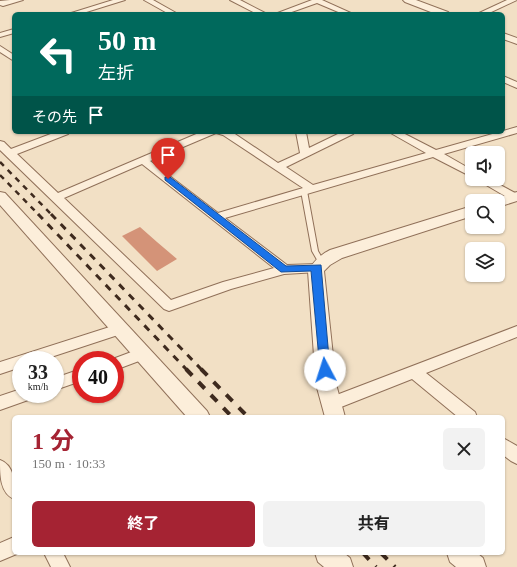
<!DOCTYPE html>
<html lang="ja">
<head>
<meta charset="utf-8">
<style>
  :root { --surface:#fff; --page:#f2f2f2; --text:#222; --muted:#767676; --accent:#a52333 }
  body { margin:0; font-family:"Times New Roman","Noto Sans JP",serif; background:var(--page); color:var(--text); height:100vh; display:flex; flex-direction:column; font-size:15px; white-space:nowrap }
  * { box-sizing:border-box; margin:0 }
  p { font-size:13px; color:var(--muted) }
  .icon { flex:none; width:22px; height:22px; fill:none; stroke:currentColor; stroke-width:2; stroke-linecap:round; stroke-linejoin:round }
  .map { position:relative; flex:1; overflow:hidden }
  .side { position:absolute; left:12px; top:415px; width:493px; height:140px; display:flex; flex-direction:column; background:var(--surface); border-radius:6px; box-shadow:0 1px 3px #0004 }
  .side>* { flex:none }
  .hud { position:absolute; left:12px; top:12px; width:493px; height:122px; border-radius:6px; box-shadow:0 1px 3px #0004; background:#00695c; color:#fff; overflow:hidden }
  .tools { position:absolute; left:465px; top:146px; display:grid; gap:8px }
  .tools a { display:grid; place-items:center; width:40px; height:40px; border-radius:6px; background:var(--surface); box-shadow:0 1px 3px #0004; font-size:20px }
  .speed { position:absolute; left:12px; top:351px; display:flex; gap:8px; font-size:20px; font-weight:700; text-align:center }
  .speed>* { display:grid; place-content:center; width:52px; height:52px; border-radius:50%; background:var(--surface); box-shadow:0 1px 3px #0004; line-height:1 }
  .speed small { font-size:10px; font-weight:400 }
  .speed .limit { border:6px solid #d22; background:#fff; color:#111 }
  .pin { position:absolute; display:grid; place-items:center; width:34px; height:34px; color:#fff; margin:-41px -17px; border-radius:50% 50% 50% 0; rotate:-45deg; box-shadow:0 0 4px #0007 }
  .pin .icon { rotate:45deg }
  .me { position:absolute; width:44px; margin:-22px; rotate:355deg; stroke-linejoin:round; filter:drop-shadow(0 0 3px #0008) }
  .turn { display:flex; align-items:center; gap:14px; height:84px; padding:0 20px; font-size:18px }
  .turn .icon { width:52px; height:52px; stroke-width:2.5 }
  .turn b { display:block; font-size:28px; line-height:34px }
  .then { display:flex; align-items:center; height:38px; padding:0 20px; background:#0003; gap:8px; font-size:15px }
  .round { display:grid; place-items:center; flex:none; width:42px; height:42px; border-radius:6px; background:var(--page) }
  .overview { display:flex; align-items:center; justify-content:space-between; height:68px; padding:0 20px }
  h1 { font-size:24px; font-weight:700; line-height:30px; color:var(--accent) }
  .button { display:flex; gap:8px; margin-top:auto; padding:8px 20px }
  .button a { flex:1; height:46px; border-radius:6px; background:var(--accent); color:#fff; font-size:16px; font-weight:700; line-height:46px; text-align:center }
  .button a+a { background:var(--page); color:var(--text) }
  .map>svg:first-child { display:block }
  .building { fill:#d49378 }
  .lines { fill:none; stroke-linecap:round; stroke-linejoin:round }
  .service-casing { stroke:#907059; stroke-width:2 }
  .minor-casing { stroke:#907059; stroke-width:2 }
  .tertiary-casing { stroke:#907059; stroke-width:2 }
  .service { fill:#fceeda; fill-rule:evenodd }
  .minor { fill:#fceeda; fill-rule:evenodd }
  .tertiary { fill:#fceeda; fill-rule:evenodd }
  .rail-far2 { stroke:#3e2a1e; stroke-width:2.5; stroke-dasharray:5.5 5.5; stroke-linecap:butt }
  .rail-far1 { stroke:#3e2a1e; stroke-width:3; stroke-dasharray:7 7; stroke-linecap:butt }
  .rail { stroke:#3e2a1e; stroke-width:4; stroke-dasharray:9 9; stroke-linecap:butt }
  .route { fill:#1a73e8; stroke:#114b97 }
</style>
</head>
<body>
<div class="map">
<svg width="517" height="567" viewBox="0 0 517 567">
  <rect width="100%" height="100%" fill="#f2e0c5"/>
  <polygon class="building" points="140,227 157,242 177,259 157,271 122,236"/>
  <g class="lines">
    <g class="service-casing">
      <polygon id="service" points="304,189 307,191 318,251 325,263 322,265 320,265 312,251 301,191"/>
    </g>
    <g class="minor-casing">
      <g id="minor">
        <polygon points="10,0 23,0 3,6 0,5 0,1"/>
        <polygon points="113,0 125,0 80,14 68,14"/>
        <polygon points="144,0 153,0 178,14 169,14"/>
        <polygon points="230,0 240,0 267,14 257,14"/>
        <polygon points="312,0 322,0 353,14 343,14 317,3 286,14 275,14"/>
        <polygon points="507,0 517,0 487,14 477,14"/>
        <polygon points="14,29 14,33 0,37 0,33"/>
        <polygon points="0,46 14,55 14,61 0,52"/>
        <polygon points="503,76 517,82 517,88 503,82"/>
        <path d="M517,127v6l-73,21 28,16v7l-39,-20 -208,61 62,47 31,-1 4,1 2,3 -2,3 -4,1 -34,2 -53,15 -62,22 -5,-2 -164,-159v-9l4,1 7,7 45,-17h14l-2,2 -51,20 41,39 143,-61h31l46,31 22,-10 -4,-21h10l3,16 33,-16h13l-2,2 -67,33 27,18 113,-32 -37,-21h12l35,18zM216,133l7,2 80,53 -85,25 -68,-52zM142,164l132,104 -51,14 -52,18 -107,-102z"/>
        <polygon points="476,179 489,179 517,194 517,200 510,199"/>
        <polygon points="119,324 124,325 126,329 124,333 42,360 21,360 21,367 0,374 0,362"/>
        <polygon points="517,326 517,337 426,373 475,412 477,417 458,417 412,379 331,411 326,409 323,404 326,399"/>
        <polygon points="142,348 147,350 149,354 147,358 115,370 115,360 110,360"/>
        <polygon points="81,369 81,381 55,390 55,378"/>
        <polygon points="21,389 21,394 34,394 31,399 0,410 0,396"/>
        <polygon points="503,438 517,446 517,464 511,461 503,455"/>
        <path d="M0,460c16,6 14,25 14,39 -14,-6 -14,-24 -14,-39z"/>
        <polygon points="14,537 14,553 19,553 0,561 0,543"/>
        <polygon points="44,553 63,553 70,567 51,567"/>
      </g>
    </g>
    <g class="tertiary-casing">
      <g id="tertiary">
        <polygon points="403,0 416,0 448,12 450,14 436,14 405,2"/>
        <polygon points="503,33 517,38 517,44 503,39"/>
        <polygon points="0,192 5,193 207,411 210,417 187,417 0,205"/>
        <polygon points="517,192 517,201 498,207 498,201 491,201 493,199"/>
        <path d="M472,206v10l-130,42 -12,7 -6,6 12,113 9,33h-20l-9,-33 -8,-113c6,-10 12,-16 22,-21z"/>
        <polygon points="315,553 344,553 350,558 353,567 324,567 318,562"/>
        <polygon points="447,553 477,553 483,558 486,567 456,567 450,562"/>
      </g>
    </g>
    <use href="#service" class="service"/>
    <use href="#minor" class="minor"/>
    <use href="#tertiary" class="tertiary"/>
    <g class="rail-far2">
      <polyline points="0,162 52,215"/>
      <polyline points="0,175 39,215"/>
    </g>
    <g class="rail-far1">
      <polyline points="38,214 187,370"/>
      <polyline points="51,214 202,370"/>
    </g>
    <g class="rail">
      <polyline points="186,369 232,417"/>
      <polyline points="201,369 248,417"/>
      <polyline points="363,553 376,567"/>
      <polyline points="381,553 395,567"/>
    </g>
  </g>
  <polygon class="route" points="165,177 170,177 286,266 321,265 330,370 329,373 325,374 321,373 320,370 311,271 281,272 165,180"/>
</svg>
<div class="tools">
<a><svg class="icon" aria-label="sound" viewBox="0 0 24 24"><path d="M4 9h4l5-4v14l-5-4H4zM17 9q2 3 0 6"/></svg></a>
<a><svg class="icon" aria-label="search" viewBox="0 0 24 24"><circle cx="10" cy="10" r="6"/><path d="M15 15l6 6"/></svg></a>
<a><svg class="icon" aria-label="layers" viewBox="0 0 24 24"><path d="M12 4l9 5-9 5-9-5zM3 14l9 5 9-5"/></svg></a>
</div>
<div class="speed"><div>33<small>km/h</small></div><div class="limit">40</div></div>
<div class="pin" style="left:168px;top:179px;background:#d93025"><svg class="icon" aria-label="arrive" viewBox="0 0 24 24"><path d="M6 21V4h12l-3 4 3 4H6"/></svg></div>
<svg class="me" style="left:325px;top:370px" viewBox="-20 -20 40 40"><circle r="19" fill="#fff"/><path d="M0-13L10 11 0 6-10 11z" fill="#1a73e8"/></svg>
<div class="hud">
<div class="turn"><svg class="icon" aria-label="left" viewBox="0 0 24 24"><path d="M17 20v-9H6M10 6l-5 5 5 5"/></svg><div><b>50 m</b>左折</div></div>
<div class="then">その先<svg class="icon" aria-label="arrive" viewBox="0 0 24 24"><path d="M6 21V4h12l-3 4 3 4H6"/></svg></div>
</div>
<section class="side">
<div class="overview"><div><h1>1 分</h1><p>150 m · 10:33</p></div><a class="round"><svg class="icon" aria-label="close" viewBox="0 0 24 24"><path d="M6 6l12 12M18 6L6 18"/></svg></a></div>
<div class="button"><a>終了</a><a>共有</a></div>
</section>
</div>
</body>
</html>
